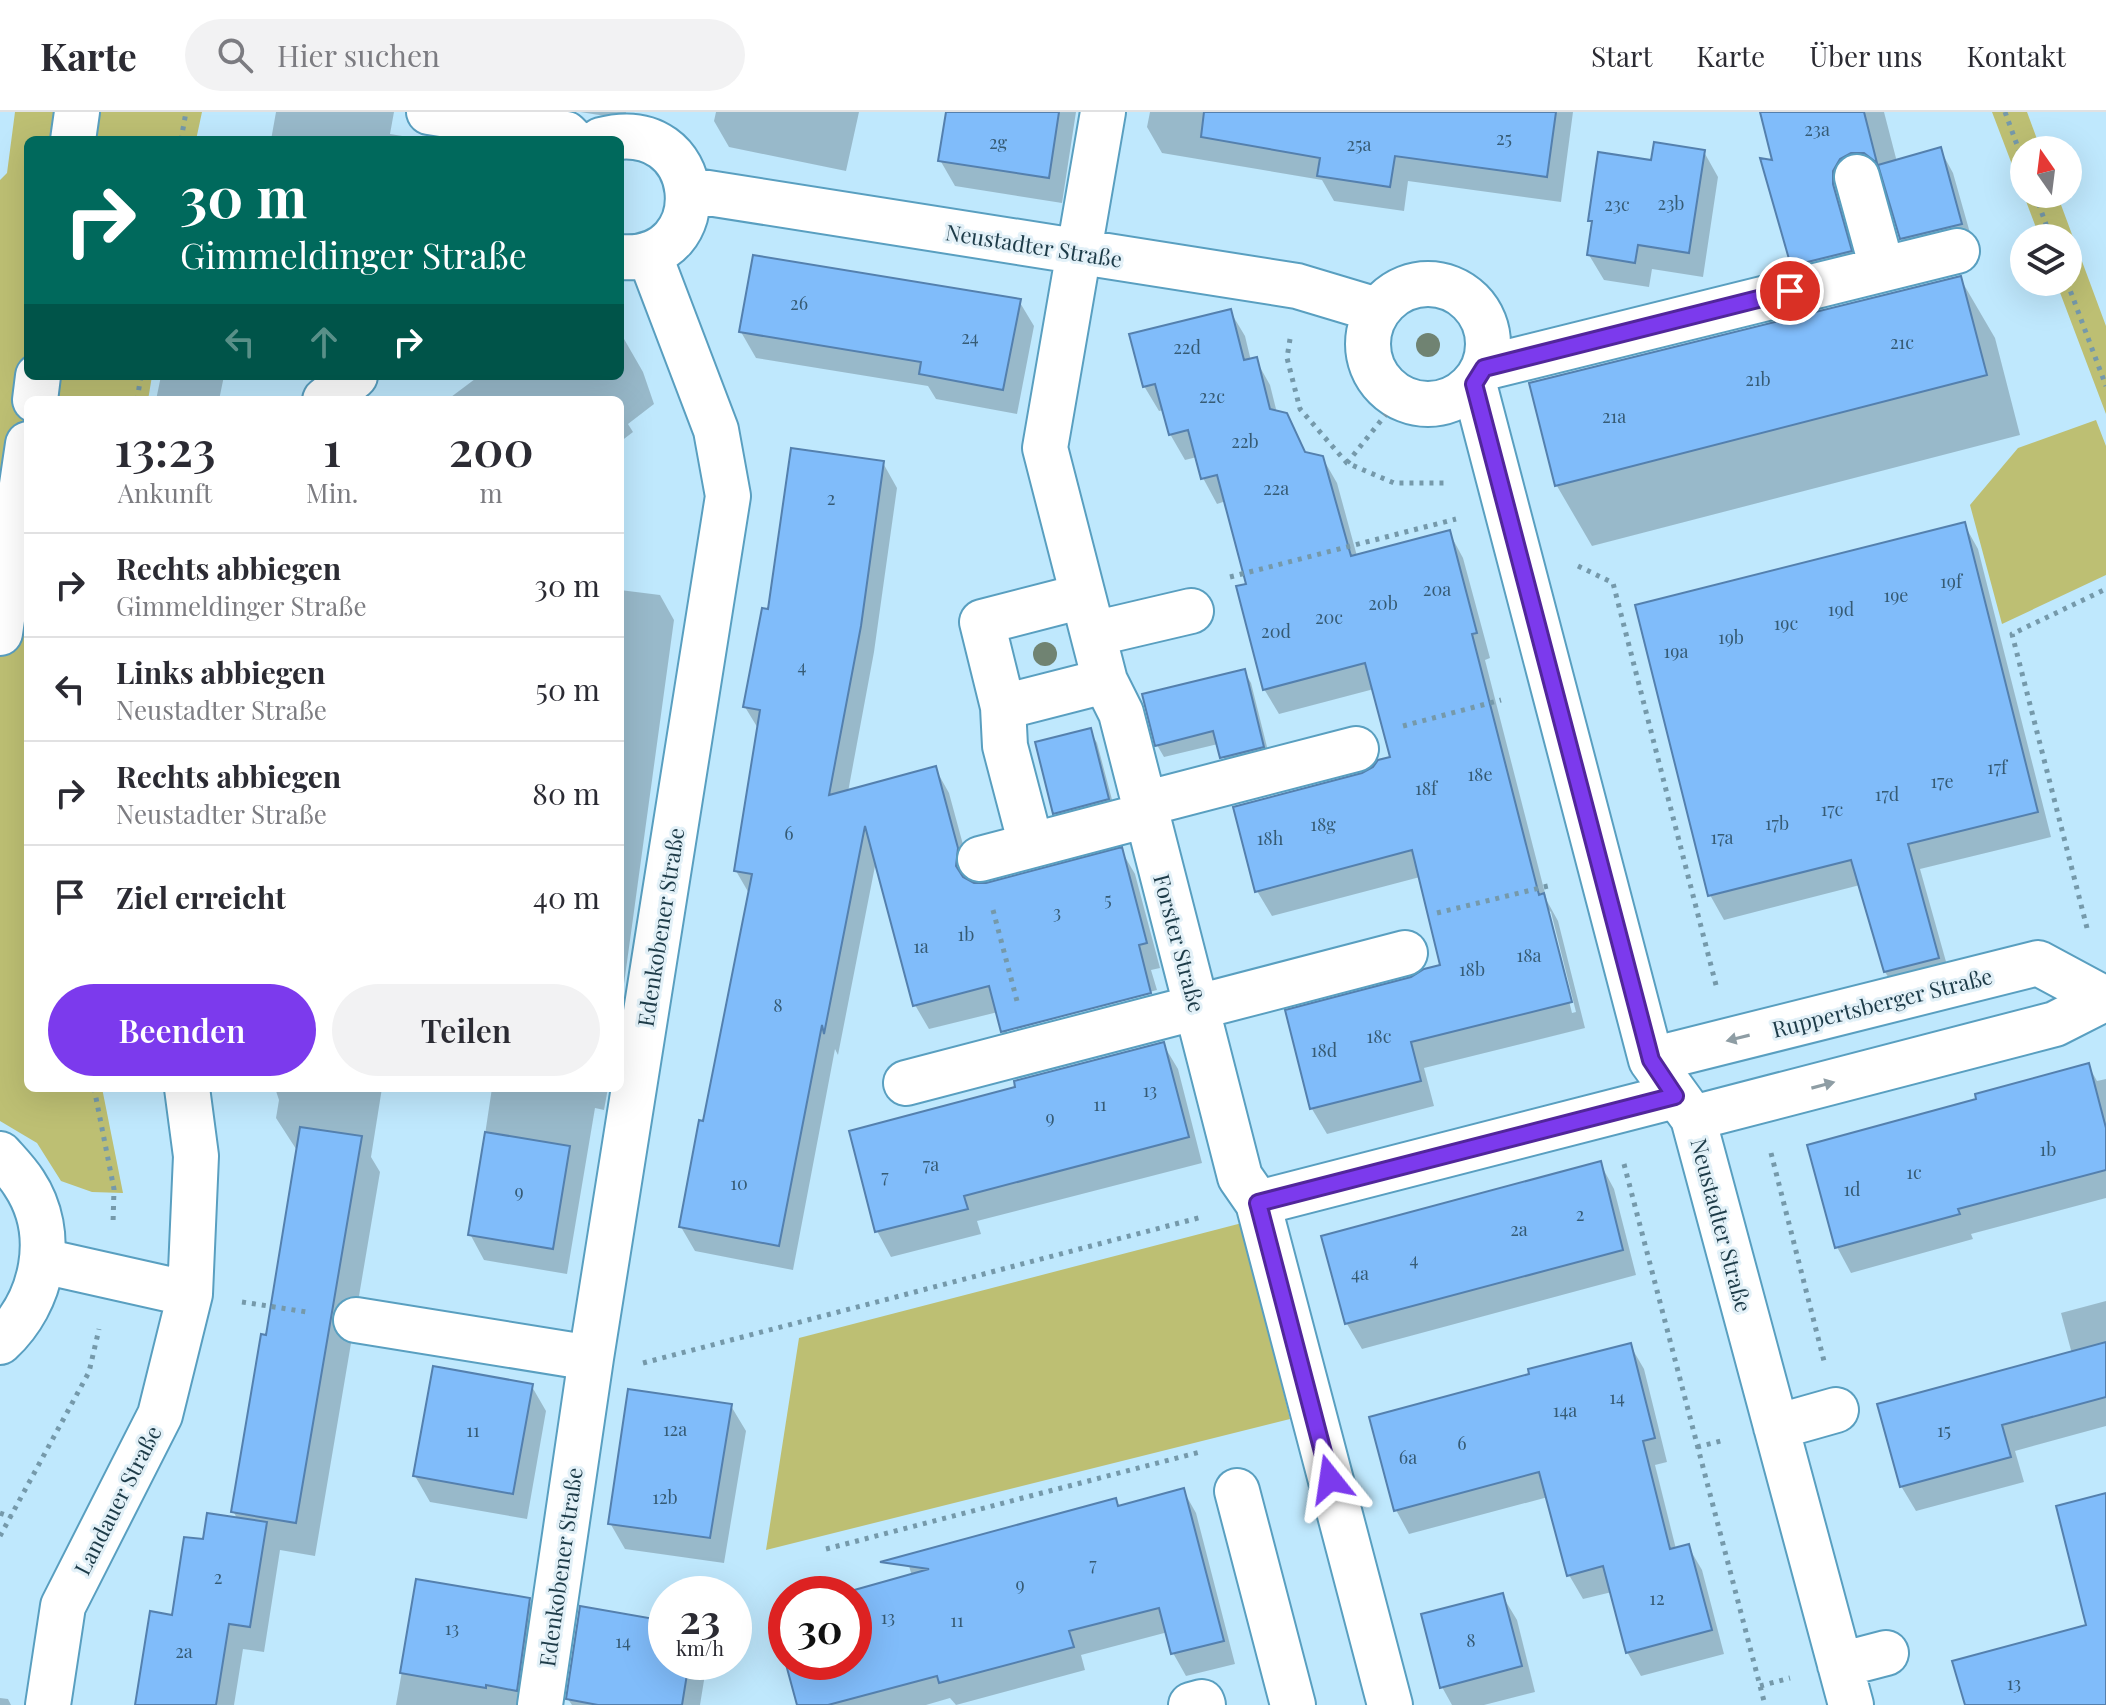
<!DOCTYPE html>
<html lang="de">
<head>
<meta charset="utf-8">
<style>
	body { margin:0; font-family:"Playfair Display",serif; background:#f2f2f3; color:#2b2b33; height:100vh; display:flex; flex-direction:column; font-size:30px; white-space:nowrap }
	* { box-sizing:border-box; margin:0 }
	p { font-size:26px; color:#7c7c81 }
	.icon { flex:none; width:44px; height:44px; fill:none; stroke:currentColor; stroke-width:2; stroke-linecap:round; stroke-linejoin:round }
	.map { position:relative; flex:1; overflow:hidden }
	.sheet { position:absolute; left:24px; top:284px; width:600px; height:696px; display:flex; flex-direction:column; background:#fff; border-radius:12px; box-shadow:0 8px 32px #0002 }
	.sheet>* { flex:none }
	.guide { position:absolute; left:24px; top:24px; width:600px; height:244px; border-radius:12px; box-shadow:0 8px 32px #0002; background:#00695c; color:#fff; overflow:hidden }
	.needle { width:52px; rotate:346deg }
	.tools { position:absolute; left:2010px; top:24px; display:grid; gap:16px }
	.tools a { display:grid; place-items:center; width:72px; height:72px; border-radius:50%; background:#fff; box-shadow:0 8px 32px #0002; font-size:40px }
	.speed { position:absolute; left:648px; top:1464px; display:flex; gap:16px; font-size:40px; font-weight:700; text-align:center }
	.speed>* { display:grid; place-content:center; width:104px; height:104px; border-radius:50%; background:#fff; box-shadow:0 8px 32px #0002; line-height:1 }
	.speed small { font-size:20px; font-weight:400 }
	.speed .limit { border:12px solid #d22; background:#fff; color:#111 }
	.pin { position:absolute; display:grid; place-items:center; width:68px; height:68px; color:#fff; margin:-34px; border:4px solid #fff; border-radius:50%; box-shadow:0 2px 8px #0007 }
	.me { position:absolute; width:88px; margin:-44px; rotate:345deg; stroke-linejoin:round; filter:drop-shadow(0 0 6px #0008) }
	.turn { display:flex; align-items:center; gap:28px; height:168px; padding:0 24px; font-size:36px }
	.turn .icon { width:104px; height:104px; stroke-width:2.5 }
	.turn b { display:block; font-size:56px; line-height:68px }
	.lanes { display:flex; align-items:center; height:76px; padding:0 24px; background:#0003; justify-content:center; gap:40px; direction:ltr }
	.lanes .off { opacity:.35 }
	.eta { display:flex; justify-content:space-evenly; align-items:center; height:136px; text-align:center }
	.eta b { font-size:48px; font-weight:600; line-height:56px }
	.button { display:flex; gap:16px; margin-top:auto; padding:16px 24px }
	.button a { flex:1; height:92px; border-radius:48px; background:#7c3aed; color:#fff; font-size:32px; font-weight:600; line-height:92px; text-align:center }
	.button a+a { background:#f2f2f3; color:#2b2b33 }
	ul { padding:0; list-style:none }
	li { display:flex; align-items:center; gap:24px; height:104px; padding:0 24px; border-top:2px solid #e1e1e2 }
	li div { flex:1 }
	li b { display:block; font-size:30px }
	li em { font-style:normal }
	header { display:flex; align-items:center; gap:48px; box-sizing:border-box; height:112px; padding:0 40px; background:#fff; border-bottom:2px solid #e1e1e2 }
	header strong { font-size:38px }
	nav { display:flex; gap:44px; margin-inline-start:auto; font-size:28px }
	.search { width:560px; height:72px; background:#f2f2f3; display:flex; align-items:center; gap:20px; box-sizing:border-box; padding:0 28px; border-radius:44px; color:#7c7c81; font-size:30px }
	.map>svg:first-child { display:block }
	.green { fill:#bdbf73 }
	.shadow { fill:#0003; fill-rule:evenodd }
	.building { fill:#80bcfa; stroke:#5480ae; stroke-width:2 }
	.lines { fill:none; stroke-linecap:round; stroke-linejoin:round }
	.minor-casing { stroke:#599fc0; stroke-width:48 }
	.major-casing { stroke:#599fc0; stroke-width:48 }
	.path { stroke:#7599aa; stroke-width:5; stroke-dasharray:4 6; stroke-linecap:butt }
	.minor { stroke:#fff; stroke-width:44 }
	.major { stroke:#fff; stroke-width:44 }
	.tree { fill:#708372 }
	.oneway { fill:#8e9da4 }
	.route-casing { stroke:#51269a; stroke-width:20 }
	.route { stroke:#7c3aed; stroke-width:14 }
	.labels { text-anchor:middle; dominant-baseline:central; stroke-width:6; stroke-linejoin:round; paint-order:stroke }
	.number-label { font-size:18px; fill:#365b74 }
	.street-label { font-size:22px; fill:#1d3b48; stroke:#e3f1f8 }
</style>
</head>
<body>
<header>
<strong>Karte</strong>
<div class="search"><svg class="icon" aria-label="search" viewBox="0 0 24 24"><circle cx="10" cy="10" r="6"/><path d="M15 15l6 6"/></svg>Hier suchen</div>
<nav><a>Start</a><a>Karte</a><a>Über uns</a><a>Kontakt</a></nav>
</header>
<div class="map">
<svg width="2106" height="1593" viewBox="0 0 2106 1593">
	<rect width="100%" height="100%" fill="#bfe8fd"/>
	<path class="green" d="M15,0H202L196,28H28V264H152L148,288H28V976H102L123,1081L92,1080L61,1069L37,1031L0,1009V68L7,61Z
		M1992,0H2027L2041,38H2024V82H2057L2106,214V302L2056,170H2068V126H2040Z
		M2096,308L2106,334V463L2002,512L1970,393L2018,336Z
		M1242,1111L1290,1307L766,1438L799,1226Z"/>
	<path class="shadow" d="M276,0H394L390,22L427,28H271Z
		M580,0H626L625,7Z
		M716,0H859L846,59L729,35L714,9Z
		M948,0H1076L1062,91L955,74L940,48Z
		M1150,0H1573L1561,90L1408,69L1404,99L1334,89L1322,68L1162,41L1147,15Z
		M1762,0H1884L1897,50L1940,37L1953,61L1974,135L1915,150L1902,127L1886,68L1879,64L1863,163L1806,177L1793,154L1775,50Z
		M1704,40L1718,65L1703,165L1652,157L1649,175L1604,168L1589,143L1594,115L1590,108L1653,50Z
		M1960,166L1995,226L2020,323L1592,434L1557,374L1531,272Z
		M1019,189L1034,214L1017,302L936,287L928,274L756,246L741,220Z
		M1230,199L1245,224L1251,249L1256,248L1270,273L1277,301L1285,303L1307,342L1322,345L1337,371L1357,444L1449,420L1463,446L1490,546L1485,548L1547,789L1558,809L1585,916L1424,956L1434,994L1327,1022L1312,997L1287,900L1412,867L1443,854L1420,765L1272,804L1257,779L1363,663L1392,646L1374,577L1279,602L1264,577L1248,473L1226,389L1217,392L1203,366L1197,345L1185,348L1170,322L1164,298L1159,299L1144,274ZM1546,795L1551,800L1576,900L1572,901Z
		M620,220L643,260L654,292L628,312L633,320L620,330V288H447L479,264H620Z
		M161,264H224L219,288H156Z
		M883,351L897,376L874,540L848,680L935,656L949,681L971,762L970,771L987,773L1121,738L1135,762L1160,856L1151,858L1157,878L1007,917V921L1158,882L1164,906L1017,944L1003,920L998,900L929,917L915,893L876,749L838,943L835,937L793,1158L695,1139L681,1115L705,1011L750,783L736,759L759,618L745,595L770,499Z
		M1964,412L1978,437L2051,725L1920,757L1952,871L1900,884L1885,860L1860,773L1724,808L1710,783Z
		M620,478L660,483L674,508L620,901Z
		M1244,559L1251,571L1270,647L1229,658L1218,632L1164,645L1157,633Z
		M1090,619L1097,631L1115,699L1062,713L1055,701Z
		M1163,932L1178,957L1202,1051L977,1109L981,1122L891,1145L877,1119L1018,976Z
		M2088,953L2097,969L2106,967V1086L1971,1122L1973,1127L1851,1161L1837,1135L1979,988Z
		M275,976H382L371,1045L380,1060L315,1444L280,1438L264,1540L243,1537L234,1593H137L205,1429L238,1408L233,1399L268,1226L298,1040L276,1006L279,988Z
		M492,976H608L604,998L595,996L567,1162L484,1148L470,1122Z
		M1600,1051L1614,1077L1636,1163L1362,1237L1347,1212L1324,1125Z
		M2106,1189V1314L2015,1339L2024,1370L1916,1399L1901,1374L2072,1242L2061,1201Z
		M1630,1233L1644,1257L1667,1350L1655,1353L1676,1437L1688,1434L1702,1458L1724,1542L1641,1564L1627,1540L1612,1480L1583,1487L1569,1463L1548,1385L1409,1422L1396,1398L1531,1264Z
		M531,1273L546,1299L527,1407L430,1390L415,1364Z
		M731,1294L746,1319L724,1451L625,1437L610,1411Z
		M1183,1378L1196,1401L1235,1552L1186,1564L1173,1541L1168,1520L1081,1543L1085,1558L956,1593L950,1586L926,1593H799L787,1550H854V1482H848L912,1464L906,1444L1115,1388L1119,1395Z
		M418,1469L529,1488L544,1513L532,1593H396Z
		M1502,1483L1517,1508L1535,1580L1484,1593H1452L1442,1575Z
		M666,1511V1550H707L700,1593H572L568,1587Z
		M0,1586L8,1587L11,1593H0Z"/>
	<path class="building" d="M946,0H1059L1049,66L938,49Z
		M1204,0H1556L1547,65L1395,44L1390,75L1317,64L1320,46L1201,25Z
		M1760,0H1864L1877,51L1864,41H1851L1840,47L1833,59V72L1852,139L1791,154L1760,46L1772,48Z
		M1654,30L1705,38L1689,141L1638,133L1635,151L1587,143L1592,109H1588L1598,40L1651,48Z
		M1941,35L1962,112L1900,127L1878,53Z
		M753,143L1021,187L1003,278L919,262L921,250L739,220Z
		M1961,164L1987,263L1555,374L1529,271Z
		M1231,197L1244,248L1257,245L1270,297L1287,301L1305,340L1323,344L1351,444L1450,418L1477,521L1472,522L1539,783L1544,781L1572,890L1411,930L1421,969L1310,997L1285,898L1411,865L1424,857L1440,853L1412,738L1255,780L1233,695L1362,661L1373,655L1378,648L1390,645L1365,551L1263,578L1236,474L1246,472L1217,363L1201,367L1188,318L1169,323L1155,272L1143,275L1129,222Z
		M791,336L884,349L861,514L829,683L936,654L958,736L956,754L963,765L974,771H986L1122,735L1147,831L1139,833L1151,881L1001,920L989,874L913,894L865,714L824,922L822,913L779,1134L679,1115L699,1008L703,1009L752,762L734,759L760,598L743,595L762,496L768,497Z
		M1965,410L2038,700L1908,732L1939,846L1884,860L1851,748L1708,784L1635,493Z
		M1245,557L1264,635L1220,646L1213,619L1155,634L1142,582Z
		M1091,616L1109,687L1053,702L1035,630Z
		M1164,930L1189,1025L964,1084L968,1097L875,1120L849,1019L1015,975L1014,969Z
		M2089,951L2106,1016V1058L1958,1097L1960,1102L1835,1136L1807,1033L1976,987L1975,982Z
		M300,1015L362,1024L296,1411L231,1400L261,1222L266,1223Z
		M485,1020L570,1034L553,1137L468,1123Z
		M1601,1049L1623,1138L1345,1212L1321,1124Z
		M2106,1230V1285L2002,1313L2011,1345L1900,1375L1877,1292Z
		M1631,1231L1655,1326L1643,1329L1670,1437L1689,1432L1712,1518L1626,1541L1603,1454L1567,1464L1539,1360L1394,1399L1369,1305L1529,1262L1528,1257Z
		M433,1254L533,1272L513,1382L413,1364Z
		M628,1277L732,1292L710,1426L608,1412Z
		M1184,1376L1224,1529L1171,1542L1159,1496L1069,1519L1074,1535L939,1571L937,1564L828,1593H797L772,1501L786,1497V1550H854V1482H840L929,1457L880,1450L1116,1386L1118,1394Z
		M2106,1381V1593H1965L1952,1549L2086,1513L2056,1394Z
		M207,1401L267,1410L250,1515L229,1512L216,1593H135L150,1499L172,1503L184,1425L203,1427Z
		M416,1467L530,1486L517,1579L486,1573V1576L400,1561Z
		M1503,1481L1522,1554L1440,1576L1421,1502Z
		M580,1494L666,1509V1550H689L682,1593H598L566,1587Z"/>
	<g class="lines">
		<g class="minor-casing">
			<path id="minor" d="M429,0L566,22L572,28
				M601,28C708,0 718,153 620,145
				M1857,65L1882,156
				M689,78L1297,174L1377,198
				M1368 232a60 60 0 1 1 120 0a60 60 0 1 1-120 0Z
				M1484,256L1957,139
				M1474,272L1651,948L1693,1006L1851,1593
				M325,288L355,264
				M1083,484L982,510L1003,595L1105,569L1045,336L1103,0
				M1093,522L1191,499
				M1105,569L1121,601L1240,1065L1258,1091
				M1003,595L1005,634L1031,733
				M1144,692L1356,637
				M980,747L1147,703
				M1651,948L2038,851L2105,887
				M906,971L1405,841
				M1693,1006L2055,912L2106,886
				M43,1149L190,1182
				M356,1208L591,1246
				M1776,1315L1836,1298
				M1237,1379L1293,1593
				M1840,1553L1886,1541
				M48,1593L63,1494L160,1303L190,1182L196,1044L187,976
				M540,1593L591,1246L728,384L716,318L649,142
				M1191,1593L1202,1590L1203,1593
				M1390,1593L1258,1091L1675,984"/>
		</g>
		<g class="major-casing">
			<path id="major" d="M73,28L77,0
				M35,288L38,264
				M0,521L28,332
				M0,1042C8,1051 17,1060 24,1071C58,1122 43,1190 0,1230"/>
		</g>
		<path class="path" d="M2005,0L2024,52
			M181,28L186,0
			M2035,82L2051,126
			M2067,170L2106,274
			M1290,227L1287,246L1300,297L1347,351L1394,371H1445
			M137,288L141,264
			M1347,351L1399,286
			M1578,454L1613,471L1717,877
			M1230,465L1456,407
			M1403,614L1501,588
			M993,798L1017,889
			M1437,801L1552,773
			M2087,816L2012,522L2106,477
			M94,976L114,1077L113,1112
			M1771,1041L1824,1249
			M1624,1052L1765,1593
			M242,1190L307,1200
			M643,1251L1202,1105
			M1697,1335L1725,1328
			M0,1401L12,1405
			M0,1424L89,1260L99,1217
			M826,1437L1200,1340
			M1760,1574L1790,1566"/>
		<use href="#minor" class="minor"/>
		<use href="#major" class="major"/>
	</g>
	<g class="tree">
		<circle cx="1428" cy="233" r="12"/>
		<circle cx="1045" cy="542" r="12"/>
	</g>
	<defs><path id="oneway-solid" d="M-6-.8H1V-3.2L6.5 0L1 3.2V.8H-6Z" transform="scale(2)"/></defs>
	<g class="oneway">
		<use href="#oneway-solid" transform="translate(1738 926) rotate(166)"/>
		<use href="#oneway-solid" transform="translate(1823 973) rotate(-15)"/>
	</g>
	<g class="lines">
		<g class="route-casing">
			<path id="route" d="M1330,1367L1258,1091L1675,984L1651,948L1474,272L1484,256L1790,179"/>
		</g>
		<use href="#route" class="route"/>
	</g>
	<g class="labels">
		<g class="number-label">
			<text x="1817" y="17">23a</text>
			<text x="1504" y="26">25</text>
			<text x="998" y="30">2g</text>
			<text x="1359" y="32">25a</text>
			<text x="1671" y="91">23b</text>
			<text x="1617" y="92">23c</text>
			<text x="799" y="191">26</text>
			<text x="970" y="225">24</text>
			<text x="1902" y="230">21c</text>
			<text x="1187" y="235">22d</text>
			<text x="1758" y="267">21b</text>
			<text x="1212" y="284">22c</text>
			<text x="1614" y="304">21a</text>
			<text x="1245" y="329">22b</text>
			<text x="1276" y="376">22a</text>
			<text x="831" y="386">2</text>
			<text x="1951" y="469">19f</text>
			<text x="1437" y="477">20a</text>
			<text x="1896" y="483">19e</text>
			<text x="1383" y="491">20b</text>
			<text x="1841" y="497">19d</text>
			<text x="1329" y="505">20c</text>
			<text x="1786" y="511">19c</text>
			<text x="1276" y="519">20d</text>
			<text x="1731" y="525">19b</text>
			<text x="1676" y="539">19a</text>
			<text x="802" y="554">4</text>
			<text x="1997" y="655">17f</text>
			<text x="1480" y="662">18e</text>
			<text x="1942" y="669">17e</text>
			<text x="1426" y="676">18f</text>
			<text x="1887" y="682">17d</text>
			<text x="1832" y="697">17c</text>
			<text x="1777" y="711">17b</text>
			<text x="1323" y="712">18g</text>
			<text x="789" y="721">6</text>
			<text x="1722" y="725">17a</text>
			<text x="1270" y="726">18h</text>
			<text x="1108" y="787">5</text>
			<text x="1057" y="800">3</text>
			<text x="966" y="822">1b</text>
			<text x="921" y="834">1a</text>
			<text x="1529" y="843">18a</text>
			<text x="1472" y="857">18b</text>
			<text x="778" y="893">8</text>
			<text x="1379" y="924">18c</text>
			<text x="1324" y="938">18d</text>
			<text x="1150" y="978">13</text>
			<text x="1100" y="992">11</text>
			<text x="1050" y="1005">9</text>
			<text x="2048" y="1037">1b</text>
			<text x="931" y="1052">7a</text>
			<text x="1914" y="1060">1c</text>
			<text x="885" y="1064">7</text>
			<text x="739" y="1071">10</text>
			<text x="1852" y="1077">1d</text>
			<text x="519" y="1079">9</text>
			<text x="1580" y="1102">2</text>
			<text x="1519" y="1117">2a</text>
			<text x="1414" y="1147">4</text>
			<text x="1360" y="1161">4a</text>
			<text x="1617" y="1285">14</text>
			<text x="1565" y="1298">14a</text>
			<text x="675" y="1317">12a</text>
			<text x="473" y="1318">11</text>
			<text x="1944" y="1318">15</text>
			<text x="1462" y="1331">6</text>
			<text x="1408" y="1345">6a</text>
			<text x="665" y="1385">12b</text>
			<text x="1093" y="1452">7</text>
			<text x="218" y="1465">2</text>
			<text x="1020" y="1472">9</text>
			<text x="1657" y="1486">12</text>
			<text x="888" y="1505">13</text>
			<text x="957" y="1508">11</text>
			<text x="452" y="1516">13</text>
			<text x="1471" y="1528">8</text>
			<text x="623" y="1529">14</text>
			<text x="184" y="1539">2a</text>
			<text x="2014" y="1571">13</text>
		</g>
		<g class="street-label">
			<text transform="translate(1034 133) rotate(9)">Neustadter Straße</text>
			<text transform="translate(660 815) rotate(-81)">Edenkobener Straße</text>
			<text transform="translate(1180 831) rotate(75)">Forster Straße</text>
			<text transform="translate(1882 890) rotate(-14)">Ruppertsberger Straße</text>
			<text transform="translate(1722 1113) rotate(75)">Neustadter Straße</text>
			<text transform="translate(117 1388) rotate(-63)">Landauer Straße</text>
			<text transform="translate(560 1455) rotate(-82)">Edenkobener Straße</text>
		</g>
	</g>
</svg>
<div class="tools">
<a><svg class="needle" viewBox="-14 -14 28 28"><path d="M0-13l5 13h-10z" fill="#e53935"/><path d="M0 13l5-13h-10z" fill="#7c7c81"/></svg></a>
<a><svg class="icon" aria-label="layers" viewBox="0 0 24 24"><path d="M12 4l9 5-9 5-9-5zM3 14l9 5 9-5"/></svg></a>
</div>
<div class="speed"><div>23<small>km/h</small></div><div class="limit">30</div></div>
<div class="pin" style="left:1790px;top:179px;background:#d93025"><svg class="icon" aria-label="arrive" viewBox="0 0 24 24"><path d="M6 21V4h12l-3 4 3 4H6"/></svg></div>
<svg class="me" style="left:1330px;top:1367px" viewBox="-20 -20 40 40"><path d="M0-17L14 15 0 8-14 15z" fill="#7c3aed" stroke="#fff" stroke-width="4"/></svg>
<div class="guide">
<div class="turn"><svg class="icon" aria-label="right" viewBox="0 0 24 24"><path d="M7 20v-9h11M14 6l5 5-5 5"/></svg><div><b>30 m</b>Gimmeldinger Straße</div></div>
<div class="lanes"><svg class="icon off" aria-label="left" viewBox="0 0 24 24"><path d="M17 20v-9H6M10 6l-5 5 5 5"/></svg><svg class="icon off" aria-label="ahead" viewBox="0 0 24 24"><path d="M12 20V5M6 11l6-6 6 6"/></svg><svg class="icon" aria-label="right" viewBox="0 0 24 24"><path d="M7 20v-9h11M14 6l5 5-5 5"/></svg></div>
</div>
<section class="sheet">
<div class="eta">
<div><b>13:23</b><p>Ankunft</p></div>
<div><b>1</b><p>Min.</p></div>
<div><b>200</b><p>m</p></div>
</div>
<ul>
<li><svg class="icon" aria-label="right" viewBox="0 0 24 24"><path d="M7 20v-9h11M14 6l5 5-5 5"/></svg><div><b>Rechts abbiegen</b><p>Gimmeldinger Straße</p></div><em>30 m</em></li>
<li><svg class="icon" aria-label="left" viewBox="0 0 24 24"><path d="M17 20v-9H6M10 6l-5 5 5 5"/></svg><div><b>Links abbiegen</b><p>Neustadter Straße</p></div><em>50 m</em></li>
<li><svg class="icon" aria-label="right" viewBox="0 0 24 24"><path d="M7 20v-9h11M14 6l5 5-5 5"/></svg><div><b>Rechts abbiegen</b><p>Neustadter Straße</p></div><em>80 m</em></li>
<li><svg class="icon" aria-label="arrive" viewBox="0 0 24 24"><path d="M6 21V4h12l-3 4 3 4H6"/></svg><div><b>Ziel erreicht</b></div><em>40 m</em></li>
</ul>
<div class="button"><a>Beenden</a><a>Teilen</a></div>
</section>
</div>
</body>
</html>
